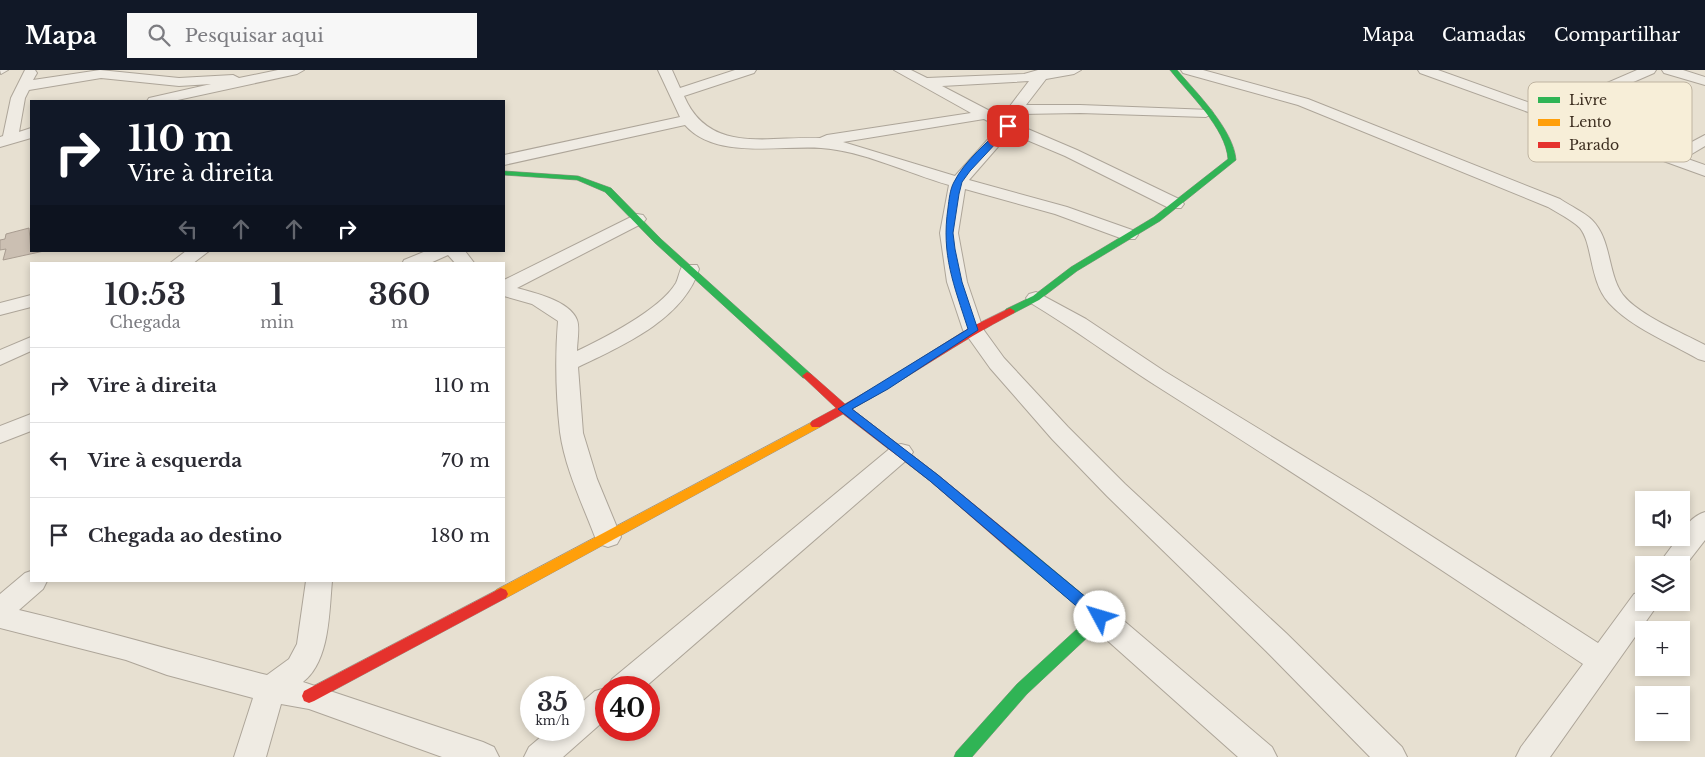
<!DOCTYPE html>
<html lang="pt">
<head>
<meta charset="utf-8">
<style>
	body { margin:0; font-family:"Libre Baskerville",serif; background:#f7f7f7; color:#2b2b33; height:100vh; display:flex; flex-direction:column; font-size:19px; white-space:nowrap }
	* { box-sizing:border-box; margin:0 }
	p { font-size:16px; color:#7c7c81 }
	.icon { flex:none; width:28px; height:28px; fill:none; stroke:currentColor; stroke-width:2; stroke-linecap:round; stroke-linejoin:round }
	.map { position:relative; flex:1; overflow:hidden }
	.drawer { position:absolute; left:30px; top:192px; width:475px; height:320px; display:flex; flex-direction:column; background:#fff; border-radius:0px; box-shadow:0 2px 8px #0003 }
	.drawer>* { flex:none }
	.hud { position:absolute; left:30px; top:30px; width:475px; height:152px; border-radius:0px; box-shadow:0 2px 8px #0003; background:#111827; color:#fff; overflow:hidden }
	.fabs { position:absolute; left:1635px; top:421px; display:grid; gap:10px }
	.fabs a { display:grid; place-items:center; width:55px; height:55px; border-radius:0px; background:#fff; box-shadow:0 2px 8px #0003; font-size:25px }
	.speed { position:absolute; left:520px; top:606px; display:flex; gap:10px; font-size:25px; font-weight:700; text-align:center }
	.speed>* { display:grid; place-content:center; width:65px; height:65px; border-radius:50%; background:#fff; box-shadow:0 2px 8px #0003; line-height:1 }
	.speed small { font-size:12px; font-weight:400 }
	.speed .limit { border:8px solid #d22; background:#fff; color:#111 }
	.pin { position:absolute; display:grid; place-items:center; width:42px; height:42px; color:#fff; margin:-21px; border-radius:10px; box-shadow:0 2px 8px #0006 }
	.me { position:absolute; width:55px; margin:-28px; rotate:309deg; stroke-linejoin:round; filter:drop-shadow(0 0 4px #0008) }
	.turn { display:flex; align-items:center; gap:18px; height:105px; padding:0 15px; font-size:22px }
	.turn .icon { width:65px; height:65px; stroke-width:2.5 }
	.turn b { display:block; font-size:35px; line-height:42px }
	.lanes { display:flex; align-items:center; height:48px; padding:0 15px; background:#0003; justify-content:center; gap:25px; direction:ltr }
	.lanes .off { opacity:.35 }
	.eta { display:flex; justify-content:space-evenly; align-items:center; height:85px; text-align:center }
	.eta b { font-size:30px; font-weight:700; line-height:35px }
	ul { padding:0; list-style:none }
	li { display:flex; align-items:center; gap:15px; height:75px; padding:0 15px; border-top:1px solid #e1e1e2 }
	li div { flex:1 }
	li b { display:block; font-size:19px }
	li em { font-style:normal }
	header { display:flex; align-items:center; gap:30px; box-sizing:border-box; height:70px; padding:0 25px; background:#111827; color:#fff }
	header strong { font-size:24px }
	nav { display:flex; gap:28px; margin-inline-start:auto; font-size:18px }
	.search { width:350px; height:45px; background:#f7f7f7; display:flex; align-items:center; gap:12px; box-sizing:border-box; padding:0 18px; border-radius:0px; color:#7c7c81; font-size:19px }
	.map>svg:first-child { display:block }
	.building { fill:#cbbfb2; stroke:#a89c90 }
	.lines { fill:none; stroke-linecap:round; stroke-linejoin:round }
	.street-casing { stroke:#ada599; stroke-width:2 }
	.fast-casing { stroke:#9c958a; stroke-width:1 }
	.slow-casing { stroke:#9c958a; stroke-width:1 }
	.jam-casing { stroke:#9c958a; stroke-width:1 }
	.street { fill:#efebe3; fill-rule:evenodd }
	.fast { fill:#30b455; fill-rule:evenodd }
	.slow { fill:#ff9f0a; fill-rule:evenodd }
	.jam { fill:#e5322d; fill-rule:evenodd }
	.route { fill:#1a73e8; stroke:#114b97 }
	.key { fill:#f7eed8; stroke:#bfb4a1; stroke-width:1 }
	.key-label { font-size:14px; fill:#3d2e20 }
</style>
</head>
<body>
<header>
<strong>Mapa</strong>
<div class="search"><svg class="icon" aria-label="search" viewBox="0 0 24 24"><circle cx="10" cy="10" r="6"/><path d="M15 15l6 6"/></svg>Pesquisar aqui</div>
<nav><a>Mapa</a><a>Camadas</a><a>Compartilhar</a></nav>
</header>
<div class="map">
<svg width="1705" height="687" viewBox="0 0 1705 687">
	<rect width="100%" height="100%" fill="#e7e0d1"/>
	<path class="building" d="M29,158L31,181H44L3,190L6,179L0,180V170L5,169L6,164Z"/>
	<g class="lines">
		<g class="street-casing">
			<path id="street" d="M0,0H8L1,4Z
				M25,0H35L37,3L33,10L100,0L179,8L233,5L239,8L278,0H304L297,4L173,31H147L149,28L211,14L179,16L101,8L29,20L25,28L19,62L31,58V68L0,77V67L3,66L11,28Z
				M658,0H672L680,18L735,0H756L754,3L684,26C709,85 769,66 820,68L827,65L971,43L894,0H911L927,8L1024,4L1038,0H1081L1074,4L1046,9L1026,35H1080L1211,40L1213,43L1206,47L1080,43L1021,44L1016,54L1077,80L1181,130L1184,134L1181,138H1169L1065,86L1010,63L969,110L1067,137L1135,161L1138,165L1135,169H1123L1055,144L965,119L958,163L967,212L983,259L1004,288L1068,357L1125,414L1286,563L1402,677L1407,687H1370L1266,581L1107,426L1052,369L990,298L963,260L947,212L940,163L949,115C907,103 864,81 821,78C780,75 716,90 685,55L504,95V85L680,47ZM1029,11L1010,36L988,40L942,16ZM984,49L999,57L955,106L843,72Z
				M1181,0H1203L1308,29L1560,129C1570,136 1584,142 1592,150C1612,170 1607,203 1623,225C1640,246 1681,262 1705,275V291L1698,289C1669,272 1632,258 1609,233C1589,211 1593,174 1580,158C1572,150 1558,143 1548,137L1298,35L1183,3Z
				M1418,0H1438L1547,39L1637,0H1656L1654,3L1560,44L1671,83L1705,65V76L1685,88L1705,95V106L1420,3Z
				M1662,0H1683L1705,7V15L1664,3Z
				M637,144L643,145L646,149L643,153L517,218C535,223 570,231 577,250C580,258 577,272 577,281C604,268 660,240 676,213C679,207 679,201 683,195H697L699,199C684,249 622,276 578,297L583,363L597,409L621,467L617,474L608,477L599,474L595,467C582,433 565,398 560,362C556,326 555,287 558,251L532,234L504,226V210Z
				M186,181H209L192,194H169Z
				M426,181H465L475,194H456L448,185L428,194H402L404,190Z
				M1036,222L1086,249L1164,301L1369,426L1598,573L1634,524L1644,521V532H1657L1654,540L1550,687H1516L1521,677L1583,594C1441,499 1299,406 1155,315C1113,288 1073,258 1029,232L1026,228L1029,224Z
				M31,225V237L0,245V233Z
				M31,267V281L0,295V280Z
				M31,344V361L0,373V356Z
				M901,374L909,376L913,382L909,388L644,618H607L612,609L893,376Z
				M1705,442V470L1681,501V495H1658L1678,468H1681C1682,456 1695,445 1705,442Z
				M31,501V511H47L43,519L19,540C103,560 184,584 267,605L289,589L297,574L306,511H332C329,542 330,591 303,612L483,672L494,677L499,687H442L309,639L281,634L266,687H234L253,628L167,605L126,590L0,558V524L25,503Z
				M1100,535L1110,539L1272,677L1277,687H1238L1090,555L1086,547L1090,539Z
				M606,618V649L563,687H524L529,677L549,660H574V639L595,621Z"/>
		</g>
		<g class="fast-casing">
			<path id="fast" d="M1170,0H1177C1196,22 1234,60 1236,90L1160,151L1077,201L1039,230L1014,243H1006L1005,241L1006,239L1033,226L1071,197L1154,147L1228,89C1226,58 1188,23 1170,0Z
				M504,101L578,106L611,118L661,169L811,304L812,306L811,308H803L655,173L605,122L577,110L504,105Z
				M1016,472L1021,473L1105,543L1107,547L1105,551L1027,624L972,687H954L956,682L1017,614L1090,547L1011,481L1010,477L1011,473Z"/>
		</g>
		<g class="slow-casing">
			<path id="slow" d="M816,350L820,351L822,354L820,357L506,528L501,530L496,528L494,524L496,520Z"/>
		</g>
		<g class="jam-casing">
			<path id="jam" d="M1010,238L1015,241L1014,243C958,272 907,309 852,339L938,405L1021,473L1022,477L1021,481L1016,482L1011,481L930,411L843,344L820,357H812L810,354L812,351L836,338L802,306L807,302L811,304L845,334L880,314L969,258Z
				M501,518L506,520L508,524L506,528L314,631L309,633L304,631L302,626L304,621Z"/>
		</g>
		<use href="#street" class="street"/>
		<use href="#fast" class="fast"/>
		<use href="#slow" class="slow"/>
		<use href="#jam" class="jam"/>
	</g>
	<path class="route" d="M1006,54L1012,56L970,101L962,112L959,124L953,163L955,179L962,212L978,260L888,319L852,339L938,405L1105,543L1107,547L1105,552H1095L930,411L838,339L968,259C954,215 941,185 948,138C949,130 950,119 954,112C965,90 989,71 1006,54Z"/>
	<rect x="1528" y="12" width="164" height="80" rx="8" class="key"/>
	<rect x="1538" y="27" width="22" height="6" fill="#30b455"/>
	<rect x="1538" y="49" width="22" height="7" fill="#ff9f0a"/>
	<rect x="1538" y="72" width="22" height="6" fill="#e5322d"/>
	<g class="key-label">
		<text x="1569" y="35">Livre</text>
		<text x="1569" y="57">Lento</text>
		<text x="1569" y="80">Parado</text>
	</g>
</svg>
<div class="fabs">
<a><svg class="icon" aria-label="sound" viewBox="0 0 24 24"><path d="M4 9h4l5-4v14l-5-4H4zM17 9q2 3 0 6"/></svg></a>
<a><svg class="icon" aria-label="layers" viewBox="0 0 24 24"><path d="M12 4l9 5-9 5-9-5zM3 14l9 5 9-5"/></svg></a>
<a>+</a>
<a>−</a>
</div>
<div class="speed"><div>35<small>km/h</small></div><div class="limit">40</div></div>
<div class="pin" style="left:1008px;top:56px;background:#d93025"><svg class="icon" aria-label="arrive" viewBox="0 0 24 24"><path d="M6 21V4h12l-3 4 3 4H6"/></svg></div>
<svg class="me" style="left:1100px;top:547px" viewBox="-20 -20 40 40"><circle r="19" fill="#fff"/><path d="M0-13L10 11 0 6-10 11z" fill="#1a73e8"/></svg>
<div class="hud">
<div class="turn"><svg class="icon" aria-label="right" viewBox="0 0 24 24"><path d="M7 20v-9h11M14 6l5 5-5 5"/></svg><div><b>110 m</b>Vire à direita</div></div>
<div class="lanes"><svg class="icon off" aria-label="left" viewBox="0 0 24 24"><path d="M17 20v-9H6M10 6l-5 5 5 5"/></svg><svg class="icon off" aria-label="ahead" viewBox="0 0 24 24"><path d="M12 20V5M6 11l6-6 6 6"/></svg><svg class="icon off" aria-label="ahead" viewBox="0 0 24 24"><path d="M12 20V5M6 11l6-6 6 6"/></svg><svg class="icon" aria-label="right" viewBox="0 0 24 24"><path d="M7 20v-9h11M14 6l5 5-5 5"/></svg></div>
</div>
<section class="drawer">
<div class="eta">
<div><b>10:53</b><p>Chegada</p></div>
<div><b>1</b><p>min</p></div>
<div><b>360</b><p>m</p></div>
</div>
<ul>
<li><svg class="icon" aria-label="right" viewBox="0 0 24 24"><path d="M7 20v-9h11M14 6l5 5-5 5"/></svg><div><b>Vire à direita</b></div><em>110 m</em></li>
<li><svg class="icon" aria-label="left" viewBox="0 0 24 24"><path d="M17 20v-9H6M10 6l-5 5 5 5"/></svg><div><b>Vire à esquerda</b></div><em>70 m</em></li>
<li><svg class="icon" aria-label="arrive" viewBox="0 0 24 24"><path d="M6 21V4h12l-3 4 3 4H6"/></svg><div><b>Chegada ao destino</b></div><em>180 m</em></li>
</ul>
</section>
</div>
</body>
</html>
